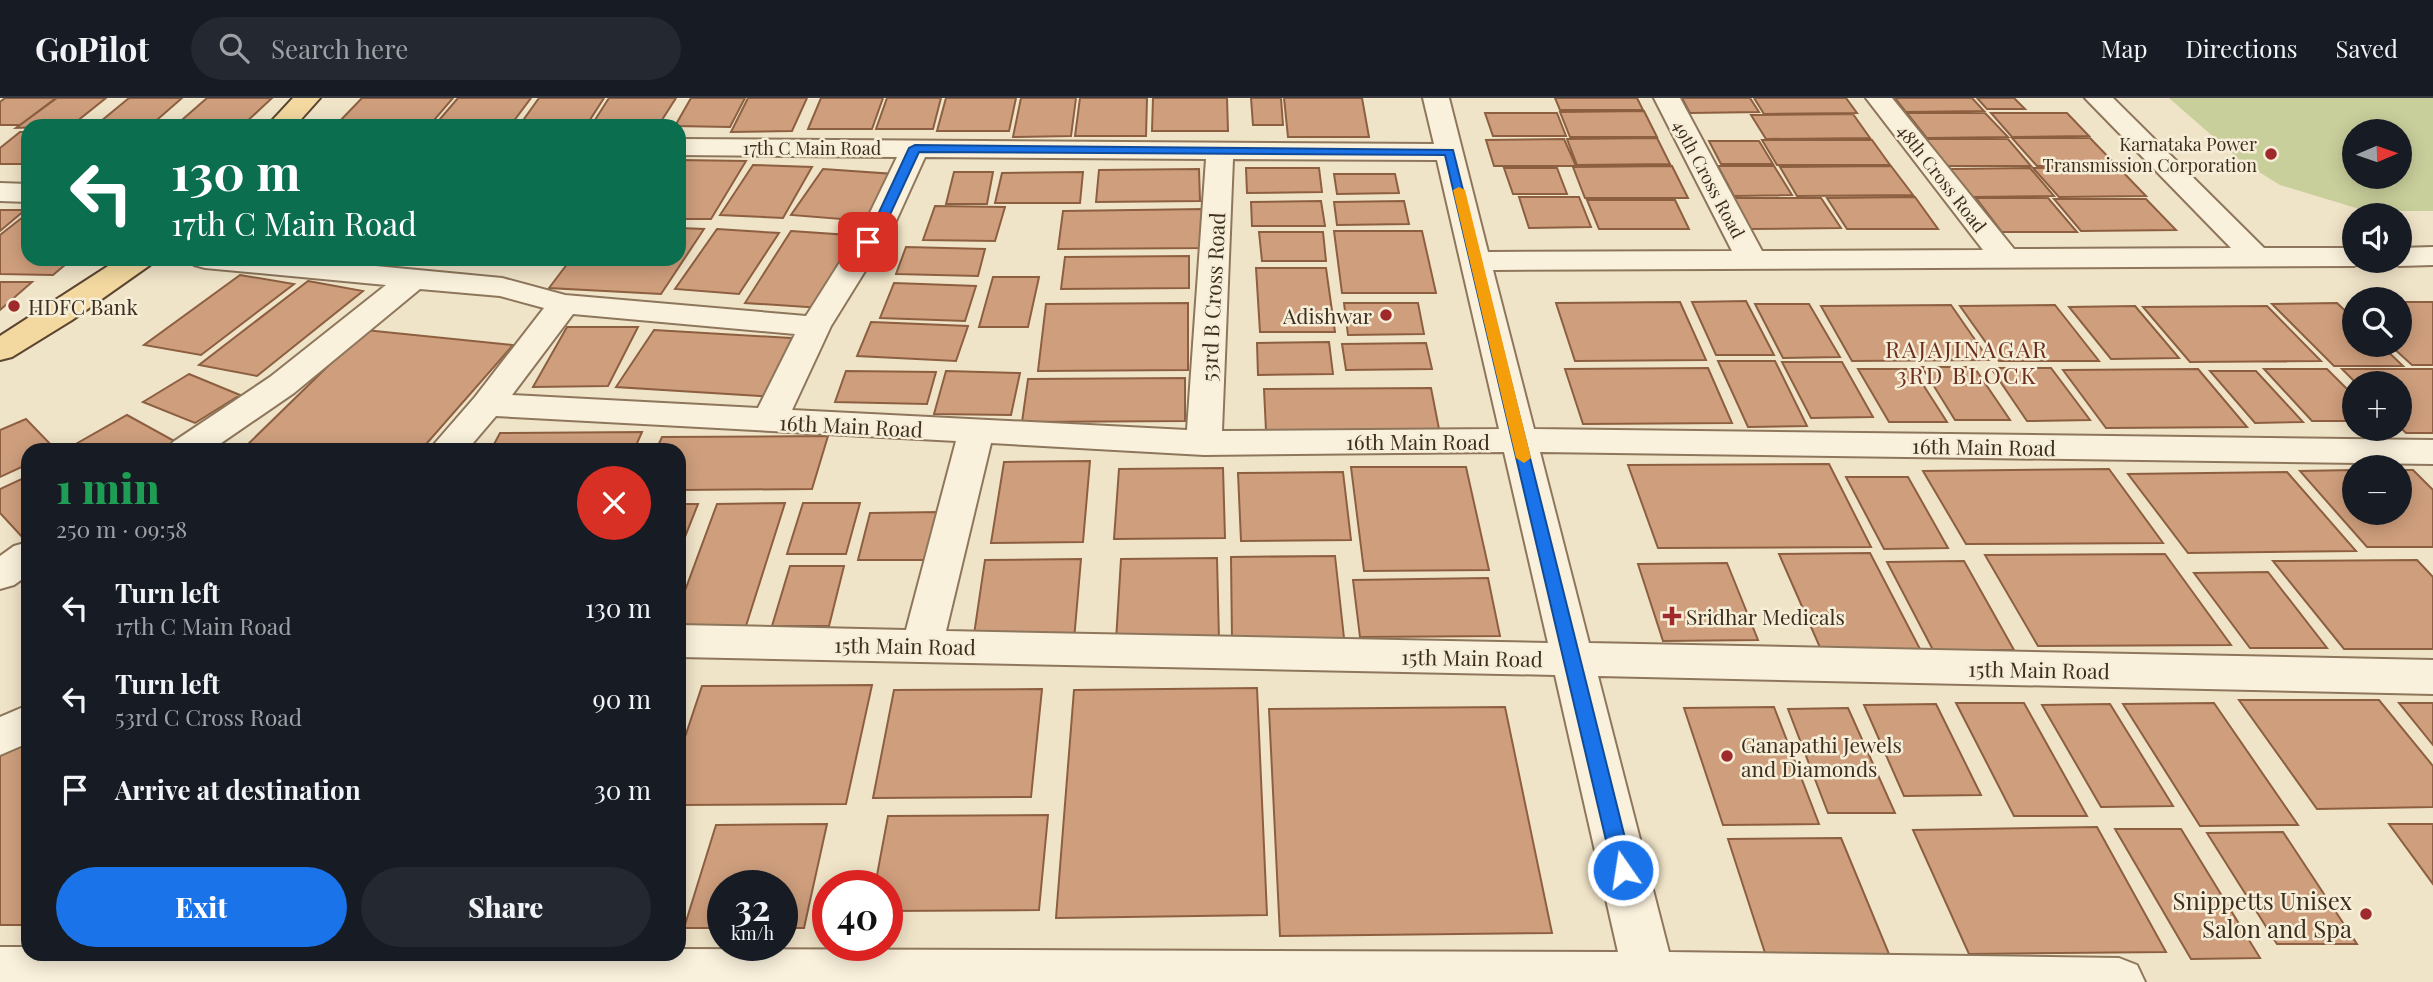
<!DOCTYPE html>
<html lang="en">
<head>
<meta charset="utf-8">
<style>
	body { margin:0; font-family:"Playfair Display",serif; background:#242831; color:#f1f3f6; height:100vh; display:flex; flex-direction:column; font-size:26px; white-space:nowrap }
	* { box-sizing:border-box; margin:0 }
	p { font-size:23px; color:#9ea1a6 }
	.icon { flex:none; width:38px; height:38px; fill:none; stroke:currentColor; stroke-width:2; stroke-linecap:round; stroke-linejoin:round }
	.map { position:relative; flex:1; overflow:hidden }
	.details { position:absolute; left:21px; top:345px; width:665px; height:518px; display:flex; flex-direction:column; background:#171b24; border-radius:21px; box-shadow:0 4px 18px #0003 }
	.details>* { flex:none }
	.banner { position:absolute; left:21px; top:21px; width:665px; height:147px; border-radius:21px; box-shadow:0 4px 18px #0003; background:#0b6e4f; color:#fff; overflow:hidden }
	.needle { width:46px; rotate:88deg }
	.controls { position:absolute; left:2342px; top:21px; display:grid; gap:14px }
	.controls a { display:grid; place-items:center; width:70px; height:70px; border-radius:50%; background:#171b24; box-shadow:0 4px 18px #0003; font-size:35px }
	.speed { position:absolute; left:707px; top:772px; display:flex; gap:14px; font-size:35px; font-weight:700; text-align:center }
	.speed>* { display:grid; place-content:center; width:91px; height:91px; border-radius:50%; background:#171b24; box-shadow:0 4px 18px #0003; line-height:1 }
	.speed small { font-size:18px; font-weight:400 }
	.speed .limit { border:10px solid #d22; background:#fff; color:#111 }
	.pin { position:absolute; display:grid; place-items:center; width:60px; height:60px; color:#fff; margin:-30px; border-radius:14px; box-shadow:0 4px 10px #0006 }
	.me { position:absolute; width:77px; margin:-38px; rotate:347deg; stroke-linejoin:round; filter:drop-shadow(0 0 5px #0008) }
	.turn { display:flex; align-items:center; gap:24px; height:147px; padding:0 35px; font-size:32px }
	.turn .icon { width:91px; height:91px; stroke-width:2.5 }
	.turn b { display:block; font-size:49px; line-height:60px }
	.round { display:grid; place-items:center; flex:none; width:74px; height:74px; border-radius:37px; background:#242831 }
	.summary { display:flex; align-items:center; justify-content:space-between; height:119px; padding:0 35px }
	h1 { font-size:42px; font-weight:800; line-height:52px; color:#1e9e55 }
	.button { display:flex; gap:14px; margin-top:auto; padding:14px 35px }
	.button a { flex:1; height:80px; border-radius:42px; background:#1a73e8; color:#fff; font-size:28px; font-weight:800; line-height:80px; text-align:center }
	.button a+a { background:#242831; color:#f1f3f6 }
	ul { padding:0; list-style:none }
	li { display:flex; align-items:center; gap:21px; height:91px; padding:0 35px }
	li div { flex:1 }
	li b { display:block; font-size:26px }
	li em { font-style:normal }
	header { display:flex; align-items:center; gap:42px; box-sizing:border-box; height:98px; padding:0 35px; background:#171b24; border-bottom:2px solid #363941 }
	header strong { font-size:33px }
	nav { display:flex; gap:38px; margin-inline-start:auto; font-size:24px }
	.search { width:490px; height:63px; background:#242831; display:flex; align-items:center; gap:18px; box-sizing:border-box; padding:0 24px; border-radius:38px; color:#9ea1a6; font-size:26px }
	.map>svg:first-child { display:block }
	.green { fill:#c9cf9b; fill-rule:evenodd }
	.building { fill:#cf9f7d; stroke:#8d5f41; stroke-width:2 }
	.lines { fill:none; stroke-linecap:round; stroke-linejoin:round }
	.minor-casing { stroke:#8d765c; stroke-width:4 }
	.major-casing { stroke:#5b4430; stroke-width:4 }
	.minor { fill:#faf1dc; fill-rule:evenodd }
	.major { fill:#f3d9a0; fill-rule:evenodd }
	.route { fill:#1a73e8; stroke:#114b97; stroke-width:2 }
	.slow { fill:#f59e0b }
	.poi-dot { fill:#9e2a2b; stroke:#f7eed8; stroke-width:2.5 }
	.labels { text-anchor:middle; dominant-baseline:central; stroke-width:5; stroke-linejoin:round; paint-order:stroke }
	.far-poi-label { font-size:18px; fill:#3d2e20; stroke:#f7eed8; text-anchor:end }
	.far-street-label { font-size:18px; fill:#3d2e20; stroke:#f7eed8 }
	.street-label { font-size:21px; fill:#3d2e20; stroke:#f7eed8 }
	.poi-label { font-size:21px; fill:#3d2e20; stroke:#f7eed8; text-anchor:start }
	.neighbourhood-label { font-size:23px; letter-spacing:2px; fill:#6b2e1e; stroke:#f7eed8 }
	.near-poi-label { font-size:24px; fill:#3d2e20; stroke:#f7eed8; text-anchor:end }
</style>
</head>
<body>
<header>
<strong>GoPilot</strong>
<div class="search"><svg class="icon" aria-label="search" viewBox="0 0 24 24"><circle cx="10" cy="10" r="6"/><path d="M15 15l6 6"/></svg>Search here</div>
<nav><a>Map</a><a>Directions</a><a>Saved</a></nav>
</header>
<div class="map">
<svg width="2433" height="884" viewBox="0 0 2433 884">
	<rect width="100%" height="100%" fill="#f0e4c8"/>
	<path class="green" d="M2169,0H2433V113H2366L2280,87L2241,63ZM2354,33H2399V79H2354Z"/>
	<path class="building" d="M5,0H56L20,27H0V4Z
		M57,0H106L71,28L16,30Z
		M129,0H182L150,28H95Z
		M207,0H272L242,28H175Z
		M362,0H453L429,28H335Z
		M458,0H531L510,28H434Z
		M539,0H604L586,28H519Z
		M609,0H676L660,25H593Z
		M691,0H745L730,29L675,28Z
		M748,0H807L792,33L731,34Z
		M821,0H883L872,31H808Z
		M887,0H941L933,31H876Z
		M946,0H1016L1009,33H937Z
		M1021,0H1076L1071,38L1013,39Z
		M1080,0H1147L1146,38H1075Z
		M1153,0H1227L1228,33H1152Z
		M1251,0H1281L1283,27H1253Z
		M1284,0H1362L1369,39H1288Z
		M1555,0H1637L1643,12H1560Z
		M1682,0H1750L1759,14L1690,15Z
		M1754,0H1846L1857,15L1764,16Z
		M1895,0H1972L1984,13L1906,14Z
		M1977,0H2014L2025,11H1987Z
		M1644,13L1657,39H1570L1560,14Z
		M1485,15H1557L1566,38H1493Z
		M1907,15H1985L2008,39L1927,40Z
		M1991,15H2067L2089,38L2012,39Z
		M1853,16L1870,40L1766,41L1751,17Z
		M20,34H28V66H0V50Z
		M1657,40L1670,66L1577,67L1567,41Z
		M2012,40H2090L2117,68H2037Z
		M1564,41L1576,68H1494L1486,42Z
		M1924,41H2008L2031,68H1945Z
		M1762,42H1872L1890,67H1777Z
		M1709,43H1759L1773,66H1721Z
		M679,62L746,63L711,121H679Z
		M753,67L812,69L783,120L720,117Z
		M1672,68L1688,100H1585L1573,69Z
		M1718,68H1774L1792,97L1734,98Z
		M1891,68L1913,97L1797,98L1780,69Z
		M2118,69L2146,98L2059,99L2033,70Z
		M1246,70H1319L1322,94L1247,95Z
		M1504,70H1557L1567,96H1513Z
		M2030,70L2054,98L1972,99L1950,71Z
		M823,71L894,76L866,123L791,117Z
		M1199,71L1200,103L1096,104L1099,72Z
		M954,74H993L987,106H946Z
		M1083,74L1080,105H995L1002,75Z
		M1334,76H1395L1399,95L1337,96Z
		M1519,99H1579L1591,129L1529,130Z
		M1915,99L1938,131H1847L1827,100Z
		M1734,100H1821L1841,130L1750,131Z
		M1976,100H2048L2077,134H2002Z
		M2054,101H2146L2176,132L2081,133Z
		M1587,102H1675L1689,131H1599Z
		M1321,103L1325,128H1252L1251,104Z
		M1404,103L1409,126L1337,127L1334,104Z
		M935,108L1005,109L995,143L923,142Z
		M1204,111L1203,150L1058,151L1063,113Z
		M0,112H25L0,133Z
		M28,115V161H72L53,177L0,176V137Z
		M679,130L704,131L661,196L549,190L571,161H679Z
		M717,131L779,135L739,196L675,191Z
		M791,133L863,138L822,210L745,205Z
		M1334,133H1422L1436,195H1342Z
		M1259,134H1323L1326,163H1262Z
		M906,149L985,151L978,178L896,176Z
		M1189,158V190L1061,191L1065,159Z
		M1256,170H1326L1335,234H1260Z
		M240,177L294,186L201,257L144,247Z
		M993,179H1039L1028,229H979Z
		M308,183L363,193L257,278L199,267Z
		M0,184H32L0,212Z
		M894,185L976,188L965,223L880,220Z
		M1746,203L1774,257H1716L1692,204Z
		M1680,204L1706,262L1575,263L1556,205Z
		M2399,204H2433V267H2412L2390,247H2399Z
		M1188,205V272L1038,273L1046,206Z
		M1344,205H1418L1424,236L1348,237Z
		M2337,205L2354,221V247H2381L2403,268H2334L2272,206Z
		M1755,206H1809L1840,259L1783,260Z
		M1951,207L1989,262L1852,263L1821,208Z
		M2055,207L2099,263H1999L1960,208Z
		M2135,208L2179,260L2111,261L2069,209Z
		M2267,208L2321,263L2190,264L2143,209Z
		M871,224L968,228L956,263L857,258Z
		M567,229H638L608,288L533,289Z
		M365,232L513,247L421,352L244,350Z
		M654,232L807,241L777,299L616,289Z
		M1329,244L1333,276L1258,277L1257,245Z
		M1426,245L1432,271L1346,272L1342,246Z
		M1718,263H1775L1807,328L1748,329Z
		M1782,264H1842L1873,319L1811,320Z
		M1922,269H1974L2010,322H1955Z
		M1708,270L1732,325L1583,326L1565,271Z
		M1991,270H2051L2090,322L2027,323Z
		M1858,271H1913L1947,324H1889Z
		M2198,271L2247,329L2106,330L2063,272Z
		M2264,271H2327L2354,298V323H2312Z
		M2342,271H2433V335H2406L2399,328V285H2356Z
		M846,273L936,274L927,306L835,304Z
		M946,273L1020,275L1011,317L934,316Z
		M2210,273H2256L2303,324L2255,325Z
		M189,276L240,297L195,325L143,304Z
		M1185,280V323L1022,324L1028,281Z
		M1431,290L1439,331L1266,333L1264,291Z
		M127,317L178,345L167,352L67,351Z
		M26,321L56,352H28V366L0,379V332Z
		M642,334L634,352H491L500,335Z
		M828,338L812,391L679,392V352H656L662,339Z
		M1090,363L1083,444L991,445L1004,364Z
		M1829,366L1871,449L1658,450L1628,367Z
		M1351,369H1466L1489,472L1364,473Z
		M1223,370L1225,440L1114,441L1119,371Z
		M2109,371L2163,445L1966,446L1923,373Z
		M2354,372V415H2399V372H2413L2433,392V449H2367L2300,373Z
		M1343,374L1351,442L1241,443L1238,375Z
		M2287,374L2356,453L2188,455L2128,376Z
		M28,378V437L23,440L0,415V391Z
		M1846,379H1908L1948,450L1884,451Z
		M785,405L745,531H679V509L717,406Z
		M803,405H860L846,456H787Z
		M679,406H698L679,454Z
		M939,414L930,462H858L870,415Z
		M1870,455L1921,553L1822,554L1779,456Z
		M2165,456L2231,547L2038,548L1985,457Z
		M1335,458L1344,540L1232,541L1231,459Z
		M1217,460L1219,542L1116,543L1121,461Z
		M1081,461L1074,542L973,543L985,462Z
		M2417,462L2433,479V551H2344L2273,463Z
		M1964,463L2014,552H1933L1887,464Z
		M1727,465L1758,542L1663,543L1638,466Z
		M790,468H844L829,528H772Z
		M2268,474L2327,550H2250L2194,475Z
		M1488,480L1500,538L1360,539L1353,482Z
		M872,587L846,706L679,707V657L702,588Z
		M1257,590L1267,817L1056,820L1074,592Z
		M1042,591L1031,699L873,700L894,592Z
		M2239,602H2379L2433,668V709L2317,711Z
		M1956,605H2024L2087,718H2014Z
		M2214,605L2298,727L2200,728L2123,606Z
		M2399,605H2433V647Z
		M1936,606L1981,697L1904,698L1864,607Z
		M2110,606L2173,708L2101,709L2042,607Z
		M1505,609L1552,835L1280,838L1269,611Z
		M1774,609L1819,726L1723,727L1684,610Z
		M1848,610L1895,715H1828L1788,611Z
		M28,645V827H0V658Z
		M1048,717L1039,812L887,813V788H875L888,718Z
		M827,726L804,830H782V788H723V830H684L716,727Z
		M2389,726H2433V786Z
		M2097,729L2166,854L1969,856L1913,732Z
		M2115,731H2181L2260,860L2191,861Z
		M2283,734L2357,846H2277L2207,735Z
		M1841,740L1889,856L1766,858L1728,741Z"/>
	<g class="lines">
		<g class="minor-casing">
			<path id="minor" d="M1423,0H1449L1488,154L1732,153L1654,0H1680L1762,153L1983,152L1866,0H1892L2014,151L2231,150L2085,0H2113L2264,150H2354V163H2367L2354,168L1493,172L1534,331L2433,342V366L1540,354L1589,545L2433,562V596L1598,578L1669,854L2119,860L2137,867L2145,884H0V849H28V856H679V851L1618,854L1555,577L679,559V527L906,532L956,343L496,318L467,352H429L475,299L544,210L500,198L420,191L294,295L211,352H168L173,344L270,279L386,187L205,170L194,167L190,161H302L502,180L565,197L806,218L866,123L897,59L679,57V41L1434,46ZM925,59L1206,61L1187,332L792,312L831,228L896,123ZM1233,61L1437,62L1499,331L1222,333ZM573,216L795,236L758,310L512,297ZM991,345L1204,357L1504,354L1548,545L946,533Z
				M0,85L28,86V104L0,103Z
				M2433,149V167L2399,168L2386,163H2399V150Z
				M28,444V477L14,487L0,491V458L14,448Z
				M28,607V645L0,657V619Z"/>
		</g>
		<g class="major-casing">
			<path id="major" d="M293,0H320L295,28H267Z
				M119,161H154L150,167L72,222L12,259L0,262V238Z"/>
		</g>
		<use href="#minor" class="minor"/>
		<use href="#major" class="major"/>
	</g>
	<path class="route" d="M915,47L1453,52L1633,772L1630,778L1623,781L1616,778L1613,772L1445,57L919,54L887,123L872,147H863L861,144L875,123L909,50Z"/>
	<path class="slow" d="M1459,89L1465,92L1531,360L1524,365L1516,360L1453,92Z"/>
	<g class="poi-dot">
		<circle cx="2271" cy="56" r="7"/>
		<circle cx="14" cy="208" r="7"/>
		<circle cx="1386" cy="217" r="7"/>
		<path d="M1668.5 507.5h7v7h7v7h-7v7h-7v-7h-7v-7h7z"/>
		<circle cx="1727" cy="658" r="7"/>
		<circle cx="2366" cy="816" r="7"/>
	</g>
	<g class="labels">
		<g class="far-poi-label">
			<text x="2257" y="46">Karnataka Power<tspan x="2257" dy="21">Transmission Corporation</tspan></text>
		</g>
		<g class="far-street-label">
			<text x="812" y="50">17th C Main Road</text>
			<text transform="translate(1942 80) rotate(52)">48th Cross Road</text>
			<text transform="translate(1709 81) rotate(62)">49th Cross Road</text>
		</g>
		<g class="street-label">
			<text transform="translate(1212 199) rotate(-87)">53rd B Cross Road</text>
			<text transform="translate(851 327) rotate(3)">16th Main Road</text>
			<text x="1418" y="343">16th Main Road</text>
			<text transform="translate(1984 348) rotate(1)">16th Main Road</text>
			<text transform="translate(905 547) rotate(1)">15th Main Road</text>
			<text transform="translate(1472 559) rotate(1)">15th Main Road</text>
			<text transform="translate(2039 571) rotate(1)">15th Main Road</text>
		</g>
		<g class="poi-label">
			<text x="28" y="208">HDFC Bank</text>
			<text x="1372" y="217" text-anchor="end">Adishwar</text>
			<text x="1686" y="518">Sridhar Medicals</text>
			<text x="1741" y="646">Ganapathi Jewels<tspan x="1741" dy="24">and Diamonds</tspan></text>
		</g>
		<g class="neighbourhood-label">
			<text x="1967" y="250">RAJAJINAGAR<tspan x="1967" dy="26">3RD BLOCK</tspan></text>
		</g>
		<g class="near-poi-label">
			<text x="2352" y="802">Snippetts Unisex<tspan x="2352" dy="28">Salon and Spa</tspan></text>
		</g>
	</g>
</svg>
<div class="controls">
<a><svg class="needle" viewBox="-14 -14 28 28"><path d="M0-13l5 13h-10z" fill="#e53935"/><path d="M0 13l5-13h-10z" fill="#9ea1a6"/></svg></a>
<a><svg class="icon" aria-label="sound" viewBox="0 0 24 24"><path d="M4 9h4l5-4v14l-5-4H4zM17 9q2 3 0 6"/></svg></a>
<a><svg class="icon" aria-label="search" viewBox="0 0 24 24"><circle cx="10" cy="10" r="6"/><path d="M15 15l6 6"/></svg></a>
<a>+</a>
<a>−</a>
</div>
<div class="speed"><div>32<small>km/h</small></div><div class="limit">40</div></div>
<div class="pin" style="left:868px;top:144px;background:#d93025"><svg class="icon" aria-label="arrive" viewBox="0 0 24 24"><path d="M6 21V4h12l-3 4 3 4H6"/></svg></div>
<svg class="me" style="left:1623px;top:772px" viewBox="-20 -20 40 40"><circle r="17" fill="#1a73e8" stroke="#fff" stroke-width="3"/><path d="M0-11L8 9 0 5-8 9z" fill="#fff"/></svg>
<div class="banner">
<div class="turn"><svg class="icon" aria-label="left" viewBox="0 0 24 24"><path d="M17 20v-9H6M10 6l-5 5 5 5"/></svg><div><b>130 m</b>17th C Main Road</div></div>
</div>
<section class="details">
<div class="summary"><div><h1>1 min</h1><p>250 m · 09:58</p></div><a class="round" style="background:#d93025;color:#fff"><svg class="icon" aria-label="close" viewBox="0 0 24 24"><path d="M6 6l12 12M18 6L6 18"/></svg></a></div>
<ul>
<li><svg class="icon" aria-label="left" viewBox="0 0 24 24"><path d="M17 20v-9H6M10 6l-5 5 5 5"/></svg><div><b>Turn left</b><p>17th C Main Road</p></div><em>130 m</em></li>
<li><svg class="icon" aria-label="left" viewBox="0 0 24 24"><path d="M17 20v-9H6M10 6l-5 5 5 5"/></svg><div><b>Turn left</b><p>53rd C Cross Road</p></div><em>90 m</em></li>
<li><svg class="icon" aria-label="arrive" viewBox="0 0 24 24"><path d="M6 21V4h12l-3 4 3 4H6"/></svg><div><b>Arrive at destination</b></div><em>30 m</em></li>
</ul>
<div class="button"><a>Exit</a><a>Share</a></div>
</section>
</div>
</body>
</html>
